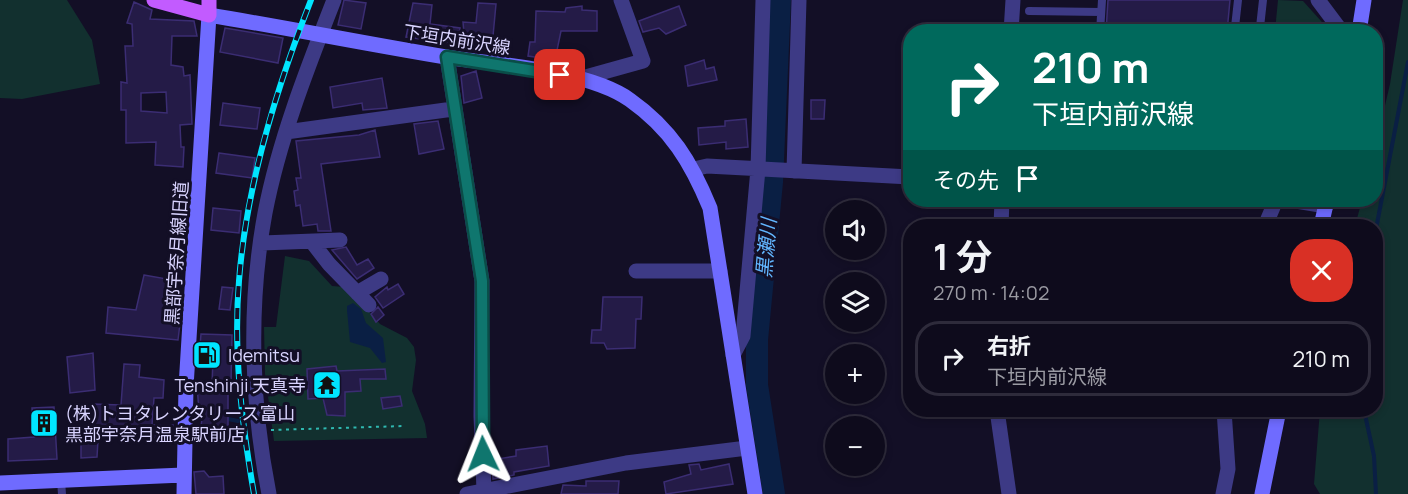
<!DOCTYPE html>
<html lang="ja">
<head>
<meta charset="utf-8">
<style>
	body { margin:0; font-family:Manrope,"Noto Sans JP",sans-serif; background:#171425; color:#f1f3f6; height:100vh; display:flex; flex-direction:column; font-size:22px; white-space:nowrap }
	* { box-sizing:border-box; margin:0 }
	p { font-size:20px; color:#9b9ba3 }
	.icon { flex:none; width:33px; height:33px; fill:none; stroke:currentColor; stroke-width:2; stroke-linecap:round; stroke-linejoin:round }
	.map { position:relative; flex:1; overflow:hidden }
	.details { position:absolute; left:903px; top:219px; width:480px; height:198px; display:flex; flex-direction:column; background:#0e0b1c; border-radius:24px; box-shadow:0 3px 9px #0003,0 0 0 2px #2e2b3b }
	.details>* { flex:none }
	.top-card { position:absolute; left:903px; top:24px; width:480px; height:183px; border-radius:24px; box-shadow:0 3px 9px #0003,0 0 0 2px #2e2b3b; background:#00695c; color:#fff; overflow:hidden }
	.buttons { position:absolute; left:825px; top:200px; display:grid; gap:12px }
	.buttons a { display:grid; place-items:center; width:60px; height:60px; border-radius:50%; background:#0e0b1c; box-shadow:0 3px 9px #0003,0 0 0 2px #2e2b3b; font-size:30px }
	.pin { position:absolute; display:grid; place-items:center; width:51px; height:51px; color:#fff; margin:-26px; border-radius:12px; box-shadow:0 3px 9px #0006 }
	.me { position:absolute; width:66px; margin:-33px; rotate:358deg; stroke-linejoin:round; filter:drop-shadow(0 0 4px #0008) }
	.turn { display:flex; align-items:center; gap:21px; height:126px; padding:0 30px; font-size:27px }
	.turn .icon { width:78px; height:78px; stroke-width:2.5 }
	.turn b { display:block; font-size:42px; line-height:51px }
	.then { display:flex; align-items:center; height:57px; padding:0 30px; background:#0003; gap:12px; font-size:22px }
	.round { display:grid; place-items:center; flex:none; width:63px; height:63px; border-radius:24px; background:#171425 }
	.overview { display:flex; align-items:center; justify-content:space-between; height:102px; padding:0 30px }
	h1 { font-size:36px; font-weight:700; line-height:45px }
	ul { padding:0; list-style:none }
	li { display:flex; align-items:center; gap:18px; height:75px; margin:0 12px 9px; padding:0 18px; border:3px solid #2e2b3b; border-radius:24px }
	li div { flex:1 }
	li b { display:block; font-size:22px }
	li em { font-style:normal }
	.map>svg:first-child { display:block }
	.green { fill:#12302f }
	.water { fill:#0a1f44 }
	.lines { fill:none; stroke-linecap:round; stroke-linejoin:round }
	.stream { stroke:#0a1f44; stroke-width:4 }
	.river { stroke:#0a1f44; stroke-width:22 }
	.building { fill:#241b47; stroke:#3b2d73; stroke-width:1.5; fill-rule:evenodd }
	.path { stroke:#2fb8b0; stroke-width:2; stroke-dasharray:3 4.5; stroke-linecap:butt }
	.lane { stroke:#3d3a85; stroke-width:8 }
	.street { stroke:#3d3a85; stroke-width:15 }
	.secondary { stroke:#6f6bff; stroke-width:15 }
	.primary { stroke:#c25bff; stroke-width:15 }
	.rail-casing { stroke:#00e5ff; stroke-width:6 }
	.rail { stroke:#130f26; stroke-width:4; stroke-dasharray:11; stroke-linecap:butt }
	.route-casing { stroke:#0a4d48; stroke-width:15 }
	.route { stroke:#0f766e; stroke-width:10 }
	.labels { text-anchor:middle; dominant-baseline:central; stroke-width:6; stroke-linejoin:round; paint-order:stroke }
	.street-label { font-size:18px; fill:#d9d4ff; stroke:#130f26 }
	.poi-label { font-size:18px; fill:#d9d4ff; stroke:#130f26; text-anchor:start }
	.water-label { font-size:20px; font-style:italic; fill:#62b6ff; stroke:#130f26 }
</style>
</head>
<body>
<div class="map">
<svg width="1408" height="494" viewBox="0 0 1408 494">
	<rect width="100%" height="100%" fill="#130f26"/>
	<path class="green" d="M0,0H67L92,40L100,84L22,99L0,98Z
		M1278,0L1303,1L1330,31H1275Z
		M1403,0H1408V494H1320L1314,484L1320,410H1376V226H1355L1362,200H1376V144L1390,84Z
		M285,256L309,261L332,286L344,287L359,300L380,324L407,338L414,347L416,360L412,391L425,424L427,438L274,441L265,374L264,327H276Z"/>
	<path class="water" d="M353,303L361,309L366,323L383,338L386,362L382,363L370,348L350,342L347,310V306Z"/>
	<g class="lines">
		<path class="stream" d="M1376,229L1408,62
			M1364,410L1374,456L1376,494
			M196,413L207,415
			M223,418L238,421"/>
		<path class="river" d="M774,494L757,385V340L772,182L780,0"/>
	</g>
	<path class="building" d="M344,0L366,3L361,29L338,25Z
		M1108,0H1230L1227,32H1106Z
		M134,2L152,10L150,19L194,21L197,36H172L171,65L183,67L184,76L190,75L192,124L180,125L181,147H184L183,167L155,165L156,142L126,143V110H121V82L127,83L125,46H133L132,24L127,23ZM166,92L167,113L141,111V93Z
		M413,3L432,5L430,24L460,28L458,44L406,37Z
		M478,3L496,4L493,36L464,33L463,22L476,23Z
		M582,6V10L597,11V31H561L555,60L528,56L530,42H535L536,11L565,12L566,8Z
		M679,6L686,25L666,34L659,28L643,32L639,21Z
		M225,28L283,38L278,63L220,52Z
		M704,60L706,69L714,67L717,80L688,86L685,66Z
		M476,71L482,98L464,103L461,76Z
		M382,78L387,108L363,110L362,103L333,108L330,87Z
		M811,100H825L824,119H811Z
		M223,103L260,108L257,129L220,125Z
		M746,119L748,147L726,149V142L699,145L698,128L725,126V121Z
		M438,121L444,149L419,154L414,124Z
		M375,130L380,157L321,164L331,231H318L317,224L303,226L300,205L296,206L294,191L298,190L296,178H301L296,141L359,135Z
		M219,153L255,158L252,178L216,173Z
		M213,208L241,211L239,233L211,230Z
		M346,247L357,265L368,259L374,268L357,279L332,250Z
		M144,275L167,279L164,313L181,315L178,340L106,333L108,307L136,310Z
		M398,284L404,294L383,308L375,297L387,287L388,290Z
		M222,287L233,288L230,310L219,309Z
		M603,297H642L641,319H636L635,348L607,349L604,343H591L592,330H601Z
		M378,307L384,315L376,322L371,314Z
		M201,334L232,335L231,383H228V438L200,434L203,411L199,412L197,384L212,385L213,358H199Z
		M93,353L95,390L70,393L67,357Z
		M124,364L140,365L139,377L164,380L163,398H154L152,425H173L174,435L160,438L133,437V434L96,437L94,423L85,422V414L93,411V404L121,405Z
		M336,366L337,371L385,369L386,379H360L361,391L345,392V416L327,415L323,398L308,399L307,369Z
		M400,396L402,406L383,409L381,398Z
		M54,407L57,459L8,461V439L34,437L32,408Z
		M98,440L97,457L81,458V442Z
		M547,446L549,466L514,472V475L493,479L492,460L516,456V450Z
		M699,464L701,470L729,464L733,484L666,494L664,482L691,474L689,465Z
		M204,471L209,477L223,476L224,494H196L194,472Z
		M586,481H619L618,494H561L563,485L586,486Z"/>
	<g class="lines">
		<path class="path" d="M271,430L405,426"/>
		<path class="lane" d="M1238,0L1235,27H1260L1263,0
			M1029,11L1101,12
			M1100,32L1102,0
			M61,481L62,494"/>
		<path class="street" d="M1318,0L1342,32
			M1011,32L1013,0
			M447,57L482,281L481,416L484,491
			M582,78L643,61L621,0
			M286,132L453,109
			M694,169L707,166L910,177
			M794,171L799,0
			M1290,200L1326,206
			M1001,226L1002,200
			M1265,226L1276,200
			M312,242L329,264L369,305
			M262,243L340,240
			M636,271H720
			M357,293L381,279
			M733,355L743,336L758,169L763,0
			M997,410L1009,494
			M269,494C251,403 248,305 265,213C279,140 307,69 334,0
			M467,494L626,463L747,448
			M1223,494L1228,469L1224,410"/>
		<path class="secondary" d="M1359,32L1364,0
			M1321,226L1327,200
			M0,483L183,475
			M184,494L186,387L209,15C288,28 367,44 446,57C498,65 588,70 630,100C671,129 691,162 710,208L755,494
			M1262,494L1279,410"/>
		<path class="primary" d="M154,0L209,15V0"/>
		<g class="rail-casing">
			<path id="rail" d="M254,494C242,424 233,352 239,281C246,186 276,89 311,0"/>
		</g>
		<use href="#rail" class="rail"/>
	</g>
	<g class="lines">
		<g class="route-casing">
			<path id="route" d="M483,454L482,281L447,57L560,75"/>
		</g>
		<use href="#route" class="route"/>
	</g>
	<defs>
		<g id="fuel-square" transform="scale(1.5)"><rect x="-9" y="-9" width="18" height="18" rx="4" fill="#00e5ff" stroke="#130f26"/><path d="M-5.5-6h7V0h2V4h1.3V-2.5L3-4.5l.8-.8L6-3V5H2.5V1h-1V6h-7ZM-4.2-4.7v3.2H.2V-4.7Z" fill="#111"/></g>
		<g id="temple-square" transform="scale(1.5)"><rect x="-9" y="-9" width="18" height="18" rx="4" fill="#00e5ff" stroke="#130f26"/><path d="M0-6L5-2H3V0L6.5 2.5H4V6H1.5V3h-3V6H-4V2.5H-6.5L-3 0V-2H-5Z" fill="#111"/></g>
		<g id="building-square" transform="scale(1.5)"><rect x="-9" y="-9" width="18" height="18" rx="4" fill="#00e5ff" stroke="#130f26"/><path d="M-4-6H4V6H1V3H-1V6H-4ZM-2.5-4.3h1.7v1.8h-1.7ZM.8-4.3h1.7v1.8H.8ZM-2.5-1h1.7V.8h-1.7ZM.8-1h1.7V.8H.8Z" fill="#111"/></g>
	</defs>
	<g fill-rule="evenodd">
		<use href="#fuel-square" x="207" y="355"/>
		<use href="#temple-square" x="327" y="385"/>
		<use href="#building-square" x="44" y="423"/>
	</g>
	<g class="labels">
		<g class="street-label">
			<text transform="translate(457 39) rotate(9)">下垣内前沢線</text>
			<text transform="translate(176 253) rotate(-86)">黒部宇奈月線旧道</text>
		</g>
		<g class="poi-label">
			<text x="228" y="355">Idemitsu</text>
			<text x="306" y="385" text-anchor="end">Tenshinji 天真寺</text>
			<text x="65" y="413">(株)トヨタレンタリース富山<tspan x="65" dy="21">黒部宇奈月温泉駅前店</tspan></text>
		</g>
		<g class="water-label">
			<text transform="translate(766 248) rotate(-85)">黒瀬川</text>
		</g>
	</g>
</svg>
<div class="buttons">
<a><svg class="icon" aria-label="sound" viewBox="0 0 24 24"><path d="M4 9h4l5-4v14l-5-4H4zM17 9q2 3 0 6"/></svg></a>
<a><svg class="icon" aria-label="layers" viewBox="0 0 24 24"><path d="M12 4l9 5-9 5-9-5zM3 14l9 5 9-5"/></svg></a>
<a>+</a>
<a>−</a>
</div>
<div class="pin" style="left:560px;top:75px;background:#d93025"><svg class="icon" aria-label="arrive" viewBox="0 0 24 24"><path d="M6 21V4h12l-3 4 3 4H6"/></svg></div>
<svg class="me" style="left:483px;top:454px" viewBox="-20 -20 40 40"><path d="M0-17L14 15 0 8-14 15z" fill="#0f766e" stroke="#fff" stroke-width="4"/></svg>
<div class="top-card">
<div class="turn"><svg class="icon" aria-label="right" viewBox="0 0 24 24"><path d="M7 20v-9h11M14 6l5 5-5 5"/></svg><div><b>210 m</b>下垣内前沢線</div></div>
<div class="then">その先<svg class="icon" aria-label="arrive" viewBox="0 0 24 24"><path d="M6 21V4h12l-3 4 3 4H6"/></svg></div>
</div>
<section class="details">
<div class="overview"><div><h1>1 分</h1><p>270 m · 14:02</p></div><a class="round" style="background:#d93025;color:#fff"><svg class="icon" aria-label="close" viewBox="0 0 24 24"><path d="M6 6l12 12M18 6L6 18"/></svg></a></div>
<ul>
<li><svg class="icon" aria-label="right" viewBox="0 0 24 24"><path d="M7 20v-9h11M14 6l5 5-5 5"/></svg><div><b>右折</b><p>下垣内前沢線</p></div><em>210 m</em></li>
</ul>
</section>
</div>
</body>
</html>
